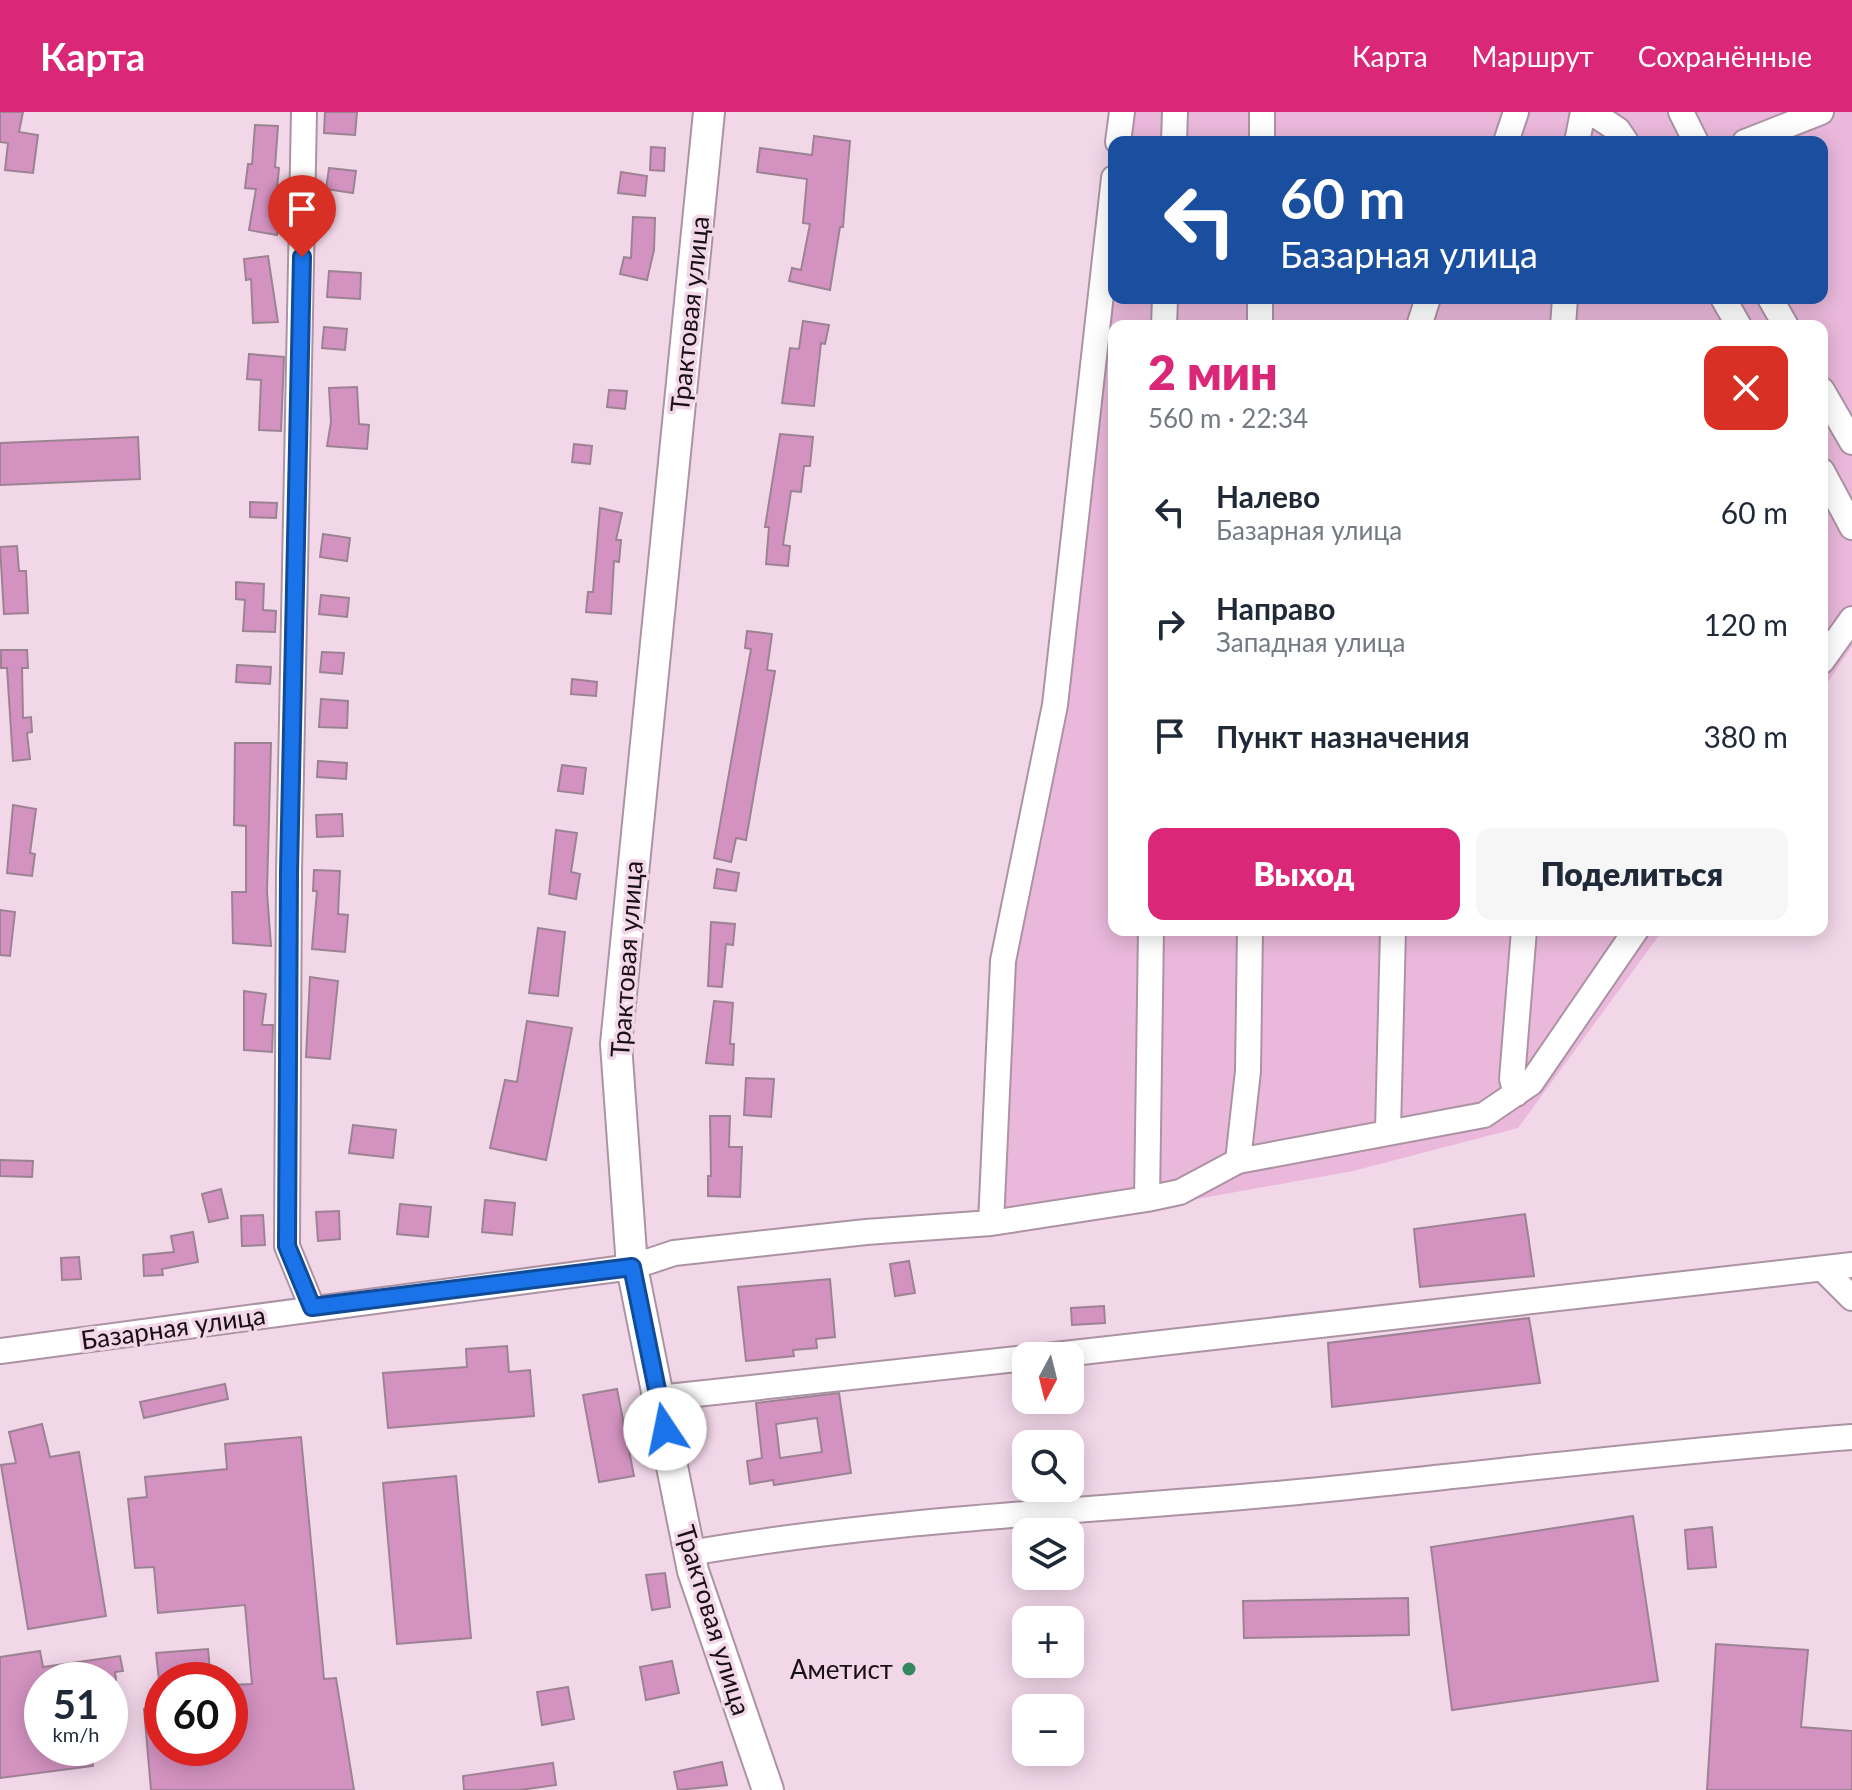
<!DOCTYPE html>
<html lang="ru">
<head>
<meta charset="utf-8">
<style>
	body { margin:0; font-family:Lato,sans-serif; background:#f6f6f7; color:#1f2937; height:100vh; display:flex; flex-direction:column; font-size:30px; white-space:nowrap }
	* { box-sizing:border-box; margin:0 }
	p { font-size:26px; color:#747a83 }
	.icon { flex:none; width:44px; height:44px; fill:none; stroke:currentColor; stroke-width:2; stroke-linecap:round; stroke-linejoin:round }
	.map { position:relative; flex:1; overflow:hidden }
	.sheet { position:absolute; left:1108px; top:208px; width:720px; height:616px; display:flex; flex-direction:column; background:#fff; border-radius:16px; box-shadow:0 4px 20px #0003 }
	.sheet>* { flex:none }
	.hud { position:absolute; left:1108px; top:24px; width:720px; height:168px; border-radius:16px; box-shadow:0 4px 20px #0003; background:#1a4fa0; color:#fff; overflow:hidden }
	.needle { width:52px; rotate:187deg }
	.fabs { position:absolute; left:1012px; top:1230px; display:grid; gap:16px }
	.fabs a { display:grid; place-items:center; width:72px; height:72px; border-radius:16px; background:#fff; box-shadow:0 4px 20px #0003; font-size:40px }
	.speed { position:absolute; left:24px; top:1550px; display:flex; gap:16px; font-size:40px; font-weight:700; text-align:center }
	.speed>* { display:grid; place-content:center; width:104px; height:104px; border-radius:50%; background:#fff; box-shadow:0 4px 20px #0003; line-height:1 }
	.speed small { font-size:20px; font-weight:400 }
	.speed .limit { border:12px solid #d22; background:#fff; color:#111 }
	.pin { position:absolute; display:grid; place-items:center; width:68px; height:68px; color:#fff; margin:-82px -34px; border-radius:50% 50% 50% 0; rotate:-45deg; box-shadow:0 0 8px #0007 }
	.pin .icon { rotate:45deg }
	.me { position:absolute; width:88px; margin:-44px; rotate:349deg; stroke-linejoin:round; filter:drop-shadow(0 0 6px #0008) }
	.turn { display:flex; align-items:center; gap:28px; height:168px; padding:0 40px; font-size:36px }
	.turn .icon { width:104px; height:104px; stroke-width:2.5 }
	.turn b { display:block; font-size:56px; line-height:68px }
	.round { display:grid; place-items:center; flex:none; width:84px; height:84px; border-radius:16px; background:#f6f6f7 }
	.head { display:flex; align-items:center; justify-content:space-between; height:136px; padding:0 40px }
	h1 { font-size:48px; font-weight:800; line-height:60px; color:#db2777 }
	.primary-button { display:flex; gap:16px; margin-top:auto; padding:16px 40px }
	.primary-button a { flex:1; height:92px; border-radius:16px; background:#db2777; color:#fff; font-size:32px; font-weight:800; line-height:92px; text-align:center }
	.primary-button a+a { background:#f6f6f7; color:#1f2937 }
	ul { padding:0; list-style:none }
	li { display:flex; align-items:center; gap:24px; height:112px; padding:0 40px }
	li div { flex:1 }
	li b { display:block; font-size:30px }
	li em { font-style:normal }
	header { display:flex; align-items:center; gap:48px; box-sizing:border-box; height:112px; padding:0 40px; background:#db2777; color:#fff }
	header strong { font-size:38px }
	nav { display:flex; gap:44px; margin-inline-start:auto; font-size:28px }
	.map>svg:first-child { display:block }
	.green { fill:#eab8db; fill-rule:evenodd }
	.building { fill:#d392c0; stroke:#9c8394; stroke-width:2; fill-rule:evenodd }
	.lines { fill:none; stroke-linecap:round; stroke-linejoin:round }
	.minor-casing { stroke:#ac93a4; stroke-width:28 }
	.major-casing { stroke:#ac93a4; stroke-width:34 }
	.minor { stroke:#fff; stroke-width:24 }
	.major { stroke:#fff; stroke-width:30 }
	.route-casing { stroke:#114b97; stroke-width:20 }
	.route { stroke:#1a73e8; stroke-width:14 }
	.poi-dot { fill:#33895d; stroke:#f2d7e9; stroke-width:3 }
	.labels { text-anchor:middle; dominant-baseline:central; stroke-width:7; stroke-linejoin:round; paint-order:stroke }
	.street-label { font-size:26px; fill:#191016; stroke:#f2d7e9 }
	.poi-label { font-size:26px; fill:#191016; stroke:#f2d7e9; text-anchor:end }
</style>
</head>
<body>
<header>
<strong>Карта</strong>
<nav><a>Карта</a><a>Маршрут</a><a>Сохранённые</a></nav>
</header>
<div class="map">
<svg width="1852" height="1678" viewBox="0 0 1852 1678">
	<rect width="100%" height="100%" fill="#f2d7e9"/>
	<path class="green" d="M1116,0H1852V534L1822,579V214H1114V818H1663L1518,1016L1353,1059L985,1125L998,850L1051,592ZM1114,30H1822V186H1114Z"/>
	<path class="building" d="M0,0H23L19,20L38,23L33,61L5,58L8,31L0,30Z
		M325,0H357L355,23L324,21Z
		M255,13L278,14L275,55L279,56L275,97L281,98L277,123L249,118L256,77L245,76L248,52H252Z
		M814,24L850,29L843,115H840L830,178L789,169L792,156L801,158L810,112L803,111L807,67L757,60L760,36L812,43Z
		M651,35L665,36L664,59L650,58Z
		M329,56L356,59L353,81L326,77Z
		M621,60L647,64L645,84L618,81Z
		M633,105L655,106L654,138L647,168L620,162L624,145L631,146Z
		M268,144L278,210L253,211L251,167L246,168L244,147Z
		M329,159L361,161L360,187L327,185Z
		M803,209L829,213L825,232L821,231L814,294L782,291L790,236L799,237Z
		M324,215L347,217L345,238L322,236Z
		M249,242L284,245L281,319L259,318L261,268L247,267Z
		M357,275L359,312L369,313L367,337L327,334L331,310L329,276Z
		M609,278L627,279L625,297L607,295Z
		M780,322L813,325L810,354H804L801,380L791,379L783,433L790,434L788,454L766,452L769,415H765Z
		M138,325L140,367L0,373V331Z
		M574,332L592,334L590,352L572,350Z
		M250,390L277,391L276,406L250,405Z
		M600,396L622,401L616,428H621L619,450L614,449L611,502L586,500L588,480H593Z
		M323,422L350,426L347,449L320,445Z
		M17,434L19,459H26L28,501L4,502L0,435Z
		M236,470L264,472L263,498L276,499L275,520L243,519L245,488L236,487Z
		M321,483L349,486L347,505L319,502Z
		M747,519L772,522L767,558L775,559L746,728L736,726L731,750L714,746L751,537L745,536Z
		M1,538H27L28,556H22L23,606L31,605L32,620L27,621L30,647L13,649L7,556H1Z
		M322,540L344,541L342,562L320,560Z
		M237,553L271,555L270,572L236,570Z
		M572,567L597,570L596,584L571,582Z
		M321,587L348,589L347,616L319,615Z
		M235,631H271L267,780L271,834L233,831L232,780H246V714L234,713Z
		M318,649L347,651L346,667L317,665Z
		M562,653L586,656L583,682L558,679Z
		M13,693L36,697L30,741L35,742L32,764L7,761Z
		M342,702L343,724L317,725L316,703Z
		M556,718L577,721L571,760L580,762L576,787L549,782Z
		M717,757L739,761L736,779L714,776Z
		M314,758L340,759L338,802L348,803L345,840L312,837L317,779H313Z
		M0,798L15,800L10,844L0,843Z
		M711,810L735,812L733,833L726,832L722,875L708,874Z
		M538,816L565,820L558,884L529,881Z
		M310,865L338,869L330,947L306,945Z
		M244,879L266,882L262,913H273L272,940L244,938Z
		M714,889L733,891L730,932H734L733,953L706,951Z
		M527,909L572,916L546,1048L490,1036L505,968L517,970Z
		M746,966L774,967L771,1005L744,1003Z
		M710,1004H730L729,1035H742L740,1085L708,1084V1064H711Z
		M353,1013L396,1018L393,1046L349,1041Z
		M0,1048L33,1049L32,1065L0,1064Z
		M221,1077L228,1106L209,1110L202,1082Z
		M485,1088L515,1091L512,1123L482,1120Z
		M400,1092L431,1095L428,1125L397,1122Z
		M339,1099L340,1127L318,1129L316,1100Z
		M1525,1102L1534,1164L1420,1175L1414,1117Z
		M263,1103L265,1133L242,1134L241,1104Z
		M193,1120L198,1150L162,1157L163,1163L144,1164L143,1143L174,1140L171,1124Z
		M79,1145L81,1167L62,1168L61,1146Z
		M909,1149L915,1181L895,1184L890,1152Z
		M830,1167L835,1225L816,1227L817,1236L793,1238L794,1244L746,1249L738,1175Z
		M1104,1194L1105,1211L1072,1213L1071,1196Z
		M1529,1206L1540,1271L1332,1295L1328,1231Z
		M507,1234L509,1260L530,1258L534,1304L388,1316L383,1261L467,1255L466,1237Z
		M225,1272L228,1287L144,1306L140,1290Z
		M617,1277L634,1364L599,1370L583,1283Z
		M839,1281L851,1361L774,1373L773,1368L750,1372L747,1349L762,1346L756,1291ZM817,1306L822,1340L780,1346L776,1312Z
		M42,1312L50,1345L79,1340L106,1504L28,1517L1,1353L16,1351L9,1320Z
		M301,1325L324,1567L336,1566L354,1678H151L144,1597L162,1595V1636H230V1573L252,1572L245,1493L158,1501L154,1455L135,1456L128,1387L147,1385L145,1365L227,1357L225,1332Z
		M456,1364L471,1526L397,1532L383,1371Z
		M1633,1404L1658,1569L1452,1598L1431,1435Z
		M1712,1415L1716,1455L1688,1457L1685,1418Z
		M665,1461L670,1495L652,1498L646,1463Z
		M1408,1486L1409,1523L1244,1526L1243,1489Z
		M1716,1532L1808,1538L1801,1615L1852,1619V1678H1707Z
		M208,1537L211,1568H159L156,1541Z
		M40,1539L43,1555L120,1544L123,1559L115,1560L116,1568H42V1636H91L93,1654L0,1666V1545Z
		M672,1549L679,1581L646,1588L640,1555Z
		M568,1575L574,1607L542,1613L537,1580Z
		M722,1650L727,1673L678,1678L674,1660Z
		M553,1651L556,1673L520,1678H464L463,1664Z"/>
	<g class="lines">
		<g class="minor-casing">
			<path id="minor" d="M304,0L289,760L287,1134L312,1195
				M1591,0L1618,18L1626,30
				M1681,0L1696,30
				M1118,30L1122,0
				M1174,30L1175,0
				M1262,30V0
				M1506,30L1516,0
				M1577,30L1583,0
				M1745,30L1821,0
				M1723,186L1739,214
				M1770,186L1786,214
				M1164,214L1165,186
				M1260,214V186
				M1419,214L1428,186
				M1563,214L1565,186
				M1822,278L1852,330
				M1822,359L1852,415
				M1822,549L1852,507
				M1516,982L1512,967L1524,818
				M1388,1019L1393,818
				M1238,1049L1248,959L1250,818
				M1147,1087L1151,818
				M991,1111L1003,849L1055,593L1114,66
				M1823,1157L1852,1186
				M0,1239L632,1155L674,1141L866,1120L991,1111L1147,1087L1180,1080L1238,1049L1484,1003L1531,971L1636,818
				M1046,1244L1852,1153
				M659,1286L1026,1246
				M690,1441C890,1406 1095,1399 1298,1380C1483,1362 1667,1339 1852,1325"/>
		</g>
		<g class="major-casing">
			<path id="major" d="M709,0L616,932L632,1155L693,1459L768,1678"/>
		</g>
		<use href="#minor" class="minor"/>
		<use href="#major" class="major"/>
	</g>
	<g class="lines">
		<g class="route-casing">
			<path id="route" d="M302,145L289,760L287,1134L312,1195L632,1155L665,1317"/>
		</g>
		<use href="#route" class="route"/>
	</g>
	<circle class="poi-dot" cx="909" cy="1557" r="8"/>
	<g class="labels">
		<g class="street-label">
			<text transform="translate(689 202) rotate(-84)">Трактовая улица</text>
			<text transform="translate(626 847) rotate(-86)">Трактовая улица</text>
			<text transform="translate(173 1215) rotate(-8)">Базарная улица</text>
			<text transform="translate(714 1508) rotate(73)">Трактовая улица</text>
		</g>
		<g class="poi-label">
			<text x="893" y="1557">Аметист</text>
		</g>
	</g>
</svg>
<div class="fabs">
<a><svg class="needle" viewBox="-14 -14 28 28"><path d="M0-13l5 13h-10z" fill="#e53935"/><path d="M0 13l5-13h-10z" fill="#747a83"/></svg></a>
<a><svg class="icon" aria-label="search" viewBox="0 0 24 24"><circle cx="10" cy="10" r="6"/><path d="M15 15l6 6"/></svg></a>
<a><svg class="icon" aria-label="layers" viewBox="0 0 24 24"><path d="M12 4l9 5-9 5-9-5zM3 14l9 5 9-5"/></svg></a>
<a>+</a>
<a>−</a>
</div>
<div class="speed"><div>51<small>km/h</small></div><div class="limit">60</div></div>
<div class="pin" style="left:302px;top:145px;background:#d93025"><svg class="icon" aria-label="arrive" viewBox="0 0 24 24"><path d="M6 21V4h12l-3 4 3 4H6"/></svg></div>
<svg class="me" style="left:665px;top:1317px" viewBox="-20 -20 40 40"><circle r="19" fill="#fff"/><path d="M0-13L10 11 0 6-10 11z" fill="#1a73e8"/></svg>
<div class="hud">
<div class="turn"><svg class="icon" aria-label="left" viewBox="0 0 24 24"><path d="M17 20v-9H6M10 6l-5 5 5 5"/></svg><div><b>60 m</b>Базарная улица</div></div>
</div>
<section class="sheet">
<div class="head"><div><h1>2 мин</h1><p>560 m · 22:34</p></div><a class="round" style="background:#d93025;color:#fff"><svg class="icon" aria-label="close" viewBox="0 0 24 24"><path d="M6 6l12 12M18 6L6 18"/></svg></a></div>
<ul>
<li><svg class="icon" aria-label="left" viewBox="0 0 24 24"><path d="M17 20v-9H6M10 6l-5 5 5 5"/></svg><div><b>Налево</b><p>Базарная улица</p></div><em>60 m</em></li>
<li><svg class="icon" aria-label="right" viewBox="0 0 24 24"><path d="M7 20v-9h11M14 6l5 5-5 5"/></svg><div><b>Направо</b><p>Западная улица</p></div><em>120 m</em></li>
<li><svg class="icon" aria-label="arrive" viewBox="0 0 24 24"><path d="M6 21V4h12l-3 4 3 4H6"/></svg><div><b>Пункт назначения</b></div><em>380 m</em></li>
</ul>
<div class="primary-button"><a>Выход</a><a>Поделиться</a></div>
</section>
</div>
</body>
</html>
